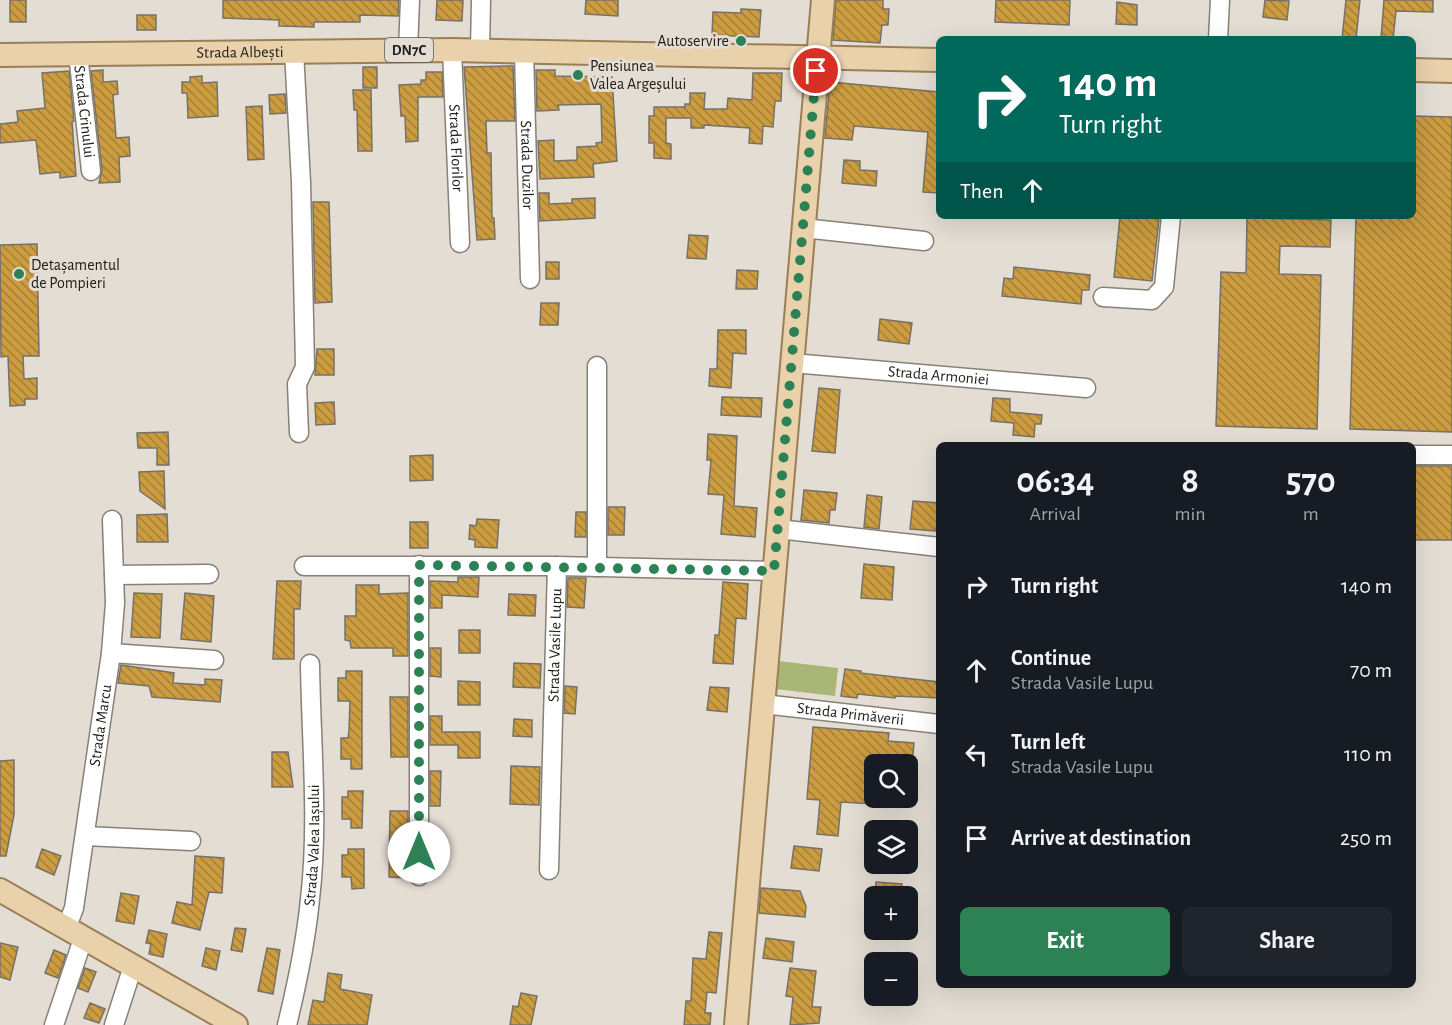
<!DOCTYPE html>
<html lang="en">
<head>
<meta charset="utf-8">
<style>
	body { margin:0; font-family:"Alegreya Sans",sans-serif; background:#20242c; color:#f1f3f6; height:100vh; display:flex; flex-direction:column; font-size:22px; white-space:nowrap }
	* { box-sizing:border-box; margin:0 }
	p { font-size:20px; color:#9ea1a6 }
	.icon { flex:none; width:33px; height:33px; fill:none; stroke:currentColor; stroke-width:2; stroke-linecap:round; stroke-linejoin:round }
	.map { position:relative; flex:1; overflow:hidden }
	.drawer { position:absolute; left:936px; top:442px; width:480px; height:546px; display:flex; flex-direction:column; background:#171b24; border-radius:9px; box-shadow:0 6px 24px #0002 }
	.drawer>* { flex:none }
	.hud { position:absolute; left:936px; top:36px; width:480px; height:183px; border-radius:9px; box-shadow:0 6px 24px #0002; background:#00695c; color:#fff; overflow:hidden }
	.fabs { position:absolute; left:864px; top:754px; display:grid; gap:12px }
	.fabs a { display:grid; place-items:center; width:54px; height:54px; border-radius:9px; background:#171b24; box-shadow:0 6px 24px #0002; font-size:30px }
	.pin { position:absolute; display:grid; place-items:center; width:51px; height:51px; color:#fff; margin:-26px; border:3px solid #fff; border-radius:50%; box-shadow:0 2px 6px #0007 }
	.me { position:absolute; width:66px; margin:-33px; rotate:0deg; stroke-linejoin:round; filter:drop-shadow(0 0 4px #0008) }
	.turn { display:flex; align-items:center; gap:21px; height:126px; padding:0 24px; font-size:27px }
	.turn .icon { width:78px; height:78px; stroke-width:2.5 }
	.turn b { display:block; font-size:42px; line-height:51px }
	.then { display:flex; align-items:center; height:57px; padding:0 24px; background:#0003; gap:12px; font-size:22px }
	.eta { display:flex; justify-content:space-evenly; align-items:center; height:102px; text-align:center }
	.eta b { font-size:36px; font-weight:700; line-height:42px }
	.primary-button { display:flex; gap:12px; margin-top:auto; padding:12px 24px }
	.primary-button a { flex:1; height:69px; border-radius:9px; background:#2d8255; color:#fff; font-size:24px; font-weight:700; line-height:69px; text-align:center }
	.primary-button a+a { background:#20242c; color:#f1f3f6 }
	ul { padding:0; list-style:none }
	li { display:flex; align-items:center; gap:18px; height:84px; padding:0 24px }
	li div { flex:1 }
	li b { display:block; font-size:22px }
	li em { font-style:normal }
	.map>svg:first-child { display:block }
	.pitch { fill:#a8b776 }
	.building { fill:url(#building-back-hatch); stroke:#777167; stroke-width:1.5 }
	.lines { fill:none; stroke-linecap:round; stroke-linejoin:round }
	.minor-casing { stroke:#878177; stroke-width:21 }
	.major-casing { stroke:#9a7f56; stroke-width:26 }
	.minor { stroke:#fff; stroke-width:18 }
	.major { stroke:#e9d1ac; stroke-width:22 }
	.route { stroke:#2d8255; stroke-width:10; stroke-dasharray:0 18 }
	.poi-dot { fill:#2d8255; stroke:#e4ddd3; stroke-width:2 }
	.labels { text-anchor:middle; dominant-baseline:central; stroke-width:6; stroke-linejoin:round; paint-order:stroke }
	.shield { fill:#e4ddd3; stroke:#5d5954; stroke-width:1.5 }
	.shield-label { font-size:15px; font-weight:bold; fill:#23211d }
	.poi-label { font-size:16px; fill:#23211d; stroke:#e4ddd3; text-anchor:start }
	.street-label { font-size:16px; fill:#23211d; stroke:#e4ddd3 }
</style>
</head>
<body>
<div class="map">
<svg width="1452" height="1025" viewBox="0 0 1452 1025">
	<defs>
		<pattern id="building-back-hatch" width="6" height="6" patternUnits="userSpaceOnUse" patternTransform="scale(1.5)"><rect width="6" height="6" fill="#cc9c41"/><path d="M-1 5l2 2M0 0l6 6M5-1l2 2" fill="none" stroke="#a57f36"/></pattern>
	</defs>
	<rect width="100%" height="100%" fill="#e4ddd3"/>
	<path class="pitch" d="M778,661L838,668L835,696L775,689Z"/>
	<path class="building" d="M10,0H26V22H10Z
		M223,0H399L398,16L360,15V22H314V27L279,26V20L223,18Z
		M437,0H463L462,21L436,20Z
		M586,0H618V16L585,14Z
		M836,0H883V9H889L888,25H882L880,43L833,40Z
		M996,0H1070L1069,25L995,22Z
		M1265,0L1289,1L1287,20L1263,17Z
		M1346,0H1360L1356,39H1342Z
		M1384,0H1433V12L1396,11L1393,39H1381Z
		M1117,2L1137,5V25L1116,24Z
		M741,9L761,10L759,37L712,35L713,12L741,13Z
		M137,15H156V30H137Z
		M513,66L515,121H486L487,153H491L492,218H494L495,239L477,240L464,67Z
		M363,67H377V88H363Z
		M103,70V82L117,81L118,94L113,95L116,138L129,137L130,156L119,157L120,182L99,183L102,170L91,71Z
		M536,70H555V76L612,77L617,161L593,164L594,177L540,179L538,141L554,140V161L577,160V147L597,146L596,143L602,142L601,104L558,105L559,110L537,111Z
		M69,71L74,121L72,122L76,176L60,178V172L40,174L36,140L0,143V124L18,122L17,111L45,108L42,73Z
		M426,72H442L443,97H418V141L406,142L405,116H401L399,85L421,84V80H426Z
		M753,73H782L781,101H775L773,127L763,126L762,144L749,143L750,128L704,125V128H691V118H666V143L671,144V159L654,158V143H649V116H654V107H685V104H690V93H705L704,109H727L728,98L752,100Z
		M202,76V83L217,82L218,116L188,118L187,93H182V82H190V77Z
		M830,82L939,92V193L923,192L928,132L854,126L852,140L825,138Z
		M353,90H371L372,151H358L357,110H354Z
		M285,94L286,113L270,114L269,95Z
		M262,106L264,159L248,160L246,107Z
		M1413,116L1452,117V432L1350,429L1356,216H1413Z
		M844,160L860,161V170L877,171L876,186L842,183Z
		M539,193H549V204L572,203V199L595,198V218L540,221Z
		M313,202H329L332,302L315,303Z
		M1120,216L1159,219L1152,281L1114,277Z
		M1247,218L1331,220L1330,247L1280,246L1279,274L1321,275L1317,429L1216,426L1221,272L1246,273Z
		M689,235L708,236L706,259L687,258Z
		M37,244L39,356H23L24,379L37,378V399H25V405L10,406L8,356L1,357L0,245Z
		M546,262H559V279H546Z
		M1014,267L1090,275L1089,290H1082L1081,304L1002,296L1004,278L1013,279Z
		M737,270L758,271L757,289H736Z
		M541,303H559L558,325H540Z
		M880,319L912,323L909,344L878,340Z
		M718,330H746V354L733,353L731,388L709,386L710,369H717Z
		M317,349H334V375H315Z
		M819,388L840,390L835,453L812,451Z
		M722,397L762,398L761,417L721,415Z
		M993,398L1010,399V412L1042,415L1041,424H1035L1034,437L1013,435L1014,423L991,421Z
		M334,402L335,424L316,425L315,403Z
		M168,432L169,465H157V448H138L137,433Z
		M708,434L737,436L734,506L757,508L755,537L721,534L724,495L708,494L711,460H707Z
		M433,455V480L410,481V456Z
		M1413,466H1452V540H1413Z
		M164,471L165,509L140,491L139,472Z
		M804,490L837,493L835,510H830L829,523L801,520Z
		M867,495L882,497L879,529L864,527Z
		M913,501L939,503L936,531L910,529Z
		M608,507H625L624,535H608Z
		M576,512H586V537H575Z
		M167,514L168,542H137V515Z
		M477,519L499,520L497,548L475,547V540L469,539L470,525L476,526Z
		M410,522H428V548H410Z
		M864,564L894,567L892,600L861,598Z
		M458,577H479L478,597L442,595V608H430V581L458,582Z
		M568,578H586L584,608L567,607Z
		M277,581H301L300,609H294V659H273Z
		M723,582L748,584L746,619L736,618L733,664L713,663L715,635H719Z
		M356,585H379V594L408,593V656H393V648H351L350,641L345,640V616H356Z
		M134,593L162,594L160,638L131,637Z
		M185,593L214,596L211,642L181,639Z
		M509,594L536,595L535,616L508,615Z
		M459,630H480V653H459Z
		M430,648H441V677L430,676Z
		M514,663L541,664L540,688L513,687Z
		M121,665L174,673L173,683L205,685V679L222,680L220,702L152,697L149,686L118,683Z
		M845,669L861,671L860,673L939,682V698L895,696V698L858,694L857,698L841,696Z
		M346,671H362V769H351V759H341V738H348L349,731L350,701H338V678H346Z
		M458,681L480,682V705H458Z
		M565,686L577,687L575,714L564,713Z
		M710,687L729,688L727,712L707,710Z
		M390,697H408V757H391Z
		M430,716H442V732H480V758H458V745H430Z
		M514,719L532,720V737L513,736Z
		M813,727L889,733L888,741L914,743L912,765H874V804L841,802L838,836L817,834L820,800L807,799Z
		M272,752H288L293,787H272Z
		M14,760V815L6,856H0V761Z
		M511,766L540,767L539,805L510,804Z
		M430,771H441L440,806H430Z
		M348,791H363L362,828H351V819H342V797H348Z
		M390,811H408V878L389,877Z
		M794,846L822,849L819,871L791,868Z
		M42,849L61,856L54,875L36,867Z
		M348,849H364V888L352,889L351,877H342V855H348Z
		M195,856L224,858L222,893L209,892L200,930L172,923L177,902L192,905Z
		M876,882L902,884L901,897H875Z
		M761,888L800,891L806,906L805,917L759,913Z
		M121,893L139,896L134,924L116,921Z
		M235,928L246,929L242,952L231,950Z
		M149,930L167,934L163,957L149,954L151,944L146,943Z
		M709,932L722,933L716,993L707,992L705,1013H711L710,1025H684L686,1001H691L693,958L706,959Z
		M766,938L794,942L792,962L763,958Z
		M0,943L18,947L10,980L0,977Z
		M206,948L220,951L216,970L202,966Z
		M267,948L280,950L273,994L258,991Z
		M54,950L66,955L58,978L45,973Z
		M85,968L96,972L88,992L78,988Z
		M790,968L816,971L812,1007H821L819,1023L790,1025L793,997L786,996Z
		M328,973L342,975L340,989L372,995L367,1025H308L313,1000L324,1002Z
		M521,993L537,996L531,1025H510L513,1006L518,1007Z
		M90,1003L105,1009L99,1023L84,1018Z"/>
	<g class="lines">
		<g class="minor-casing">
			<g id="minor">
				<path d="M1218,39L1220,0"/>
				<path d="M408,50L410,0"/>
				<path id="s1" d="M452,50L460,243"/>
				<path d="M294,51L301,182L304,319L305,367L297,384L299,433"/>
				<path d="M480,51L481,0"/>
				<path id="s2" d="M524,51L530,279"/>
				<path id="s3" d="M78,54L91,171"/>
				<path d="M803,228L924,241"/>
				<path d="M1103,297L1152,300L1164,287L1171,216"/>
				<path id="s4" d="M792,363L1086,388"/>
				<path d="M597,366V567"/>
				<path d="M1413,455H1452"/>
				<path d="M778,529L939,547"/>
				<path d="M304,566H557L774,571"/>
				<path d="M114,575L209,574"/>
				<path d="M111,653L214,660"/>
				<path id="s5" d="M763,704L939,724"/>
				<path d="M85,836L191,841"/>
				<path id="s6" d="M549,870L557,566"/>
				<path d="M419,876V565"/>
				<path id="s7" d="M66,929L74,908L111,653L115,603L112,520"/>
				<path d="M54,1025L83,939"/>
				<path d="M114,1025L133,966"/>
				<path id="s8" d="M287,1025C297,984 306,941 310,899C319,824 311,740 310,664"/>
			</g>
		</g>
		<g class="major-casing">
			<g id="major">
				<path id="s9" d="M0,55L452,50L939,60"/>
				<path d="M1413,70L1452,71"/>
				<path d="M0,890L236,1025"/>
				<path d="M736,1025L823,0"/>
			</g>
		</g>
		<use href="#minor" class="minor"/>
		<use href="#major" class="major"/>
	</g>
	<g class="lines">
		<path class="route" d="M419,852V565L774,571L816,71"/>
	</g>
	<g class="poi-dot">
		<circle cx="741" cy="41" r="6"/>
		<circle cx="578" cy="75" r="6"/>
		<circle cx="19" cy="274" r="6"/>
	</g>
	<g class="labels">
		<rect class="shield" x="385" y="38" width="48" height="24" rx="4.5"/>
		<g class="shield-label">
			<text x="409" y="50">DN7C</text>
		</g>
		<g class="poi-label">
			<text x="729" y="41" text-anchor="end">Autoservire</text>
			<text x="590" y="66">Pensiunea<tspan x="590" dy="18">Valea Argeșului</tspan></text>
			<text x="31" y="265">Detașamentul<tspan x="31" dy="18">de Pompieri</tspan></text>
		</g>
		<g class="street-label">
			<text stroke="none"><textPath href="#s9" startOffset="240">Strada Albești</textPath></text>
			<text stroke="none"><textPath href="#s3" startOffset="58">Strada Crinului</textPath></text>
			<text stroke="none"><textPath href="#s1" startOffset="98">Strada Florilor</textPath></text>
			<text stroke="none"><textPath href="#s2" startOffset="114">Strada Duzilor</textPath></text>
			<text stroke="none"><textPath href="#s4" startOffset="147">Strada Armoniei</textPath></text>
			<text stroke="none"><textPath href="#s6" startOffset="225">Strada Vasile Lupu</textPath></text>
			<text stroke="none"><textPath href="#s5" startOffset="88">Strada Primăverii</textPath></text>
			<text stroke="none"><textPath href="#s7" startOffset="207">Strada Marcu</textPath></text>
			<text stroke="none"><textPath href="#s8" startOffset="182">Strada Valea Iașului</textPath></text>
		</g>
	</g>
</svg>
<div class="fabs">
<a><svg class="icon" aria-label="search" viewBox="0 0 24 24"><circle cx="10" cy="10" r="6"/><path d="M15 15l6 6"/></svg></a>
<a><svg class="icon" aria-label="layers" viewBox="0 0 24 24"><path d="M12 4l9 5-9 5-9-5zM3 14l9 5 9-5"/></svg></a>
<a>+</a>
<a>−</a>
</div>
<div class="pin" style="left:816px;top:71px;background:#d93025"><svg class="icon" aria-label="arrive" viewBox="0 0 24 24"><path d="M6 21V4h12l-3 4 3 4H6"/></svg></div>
<svg class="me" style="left:419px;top:852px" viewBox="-20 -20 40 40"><circle r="19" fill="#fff"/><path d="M0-13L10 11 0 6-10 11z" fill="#2d8255"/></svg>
<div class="hud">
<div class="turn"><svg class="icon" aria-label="right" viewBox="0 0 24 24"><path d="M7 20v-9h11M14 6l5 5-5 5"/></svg><div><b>140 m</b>Turn right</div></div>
<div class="then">Then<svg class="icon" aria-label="ahead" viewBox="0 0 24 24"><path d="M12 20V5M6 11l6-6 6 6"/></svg></div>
</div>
<section class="drawer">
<div class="eta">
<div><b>06:34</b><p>Arrival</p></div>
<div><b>8</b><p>min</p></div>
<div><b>570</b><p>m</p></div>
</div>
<ul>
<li><svg class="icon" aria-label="right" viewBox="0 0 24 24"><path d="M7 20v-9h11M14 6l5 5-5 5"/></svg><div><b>Turn right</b></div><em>140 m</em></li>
<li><svg class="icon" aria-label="ahead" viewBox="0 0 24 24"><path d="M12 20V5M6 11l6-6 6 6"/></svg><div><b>Continue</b><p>Strada Vasile Lupu</p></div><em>70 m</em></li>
<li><svg class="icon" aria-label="left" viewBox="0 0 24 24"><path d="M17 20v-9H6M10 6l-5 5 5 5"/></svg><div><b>Turn left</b><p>Strada Vasile Lupu</p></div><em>110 m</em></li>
<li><svg class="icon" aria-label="arrive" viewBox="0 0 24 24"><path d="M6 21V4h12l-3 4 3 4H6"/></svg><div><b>Arrive at destination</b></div><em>250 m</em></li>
</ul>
<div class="primary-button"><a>Exit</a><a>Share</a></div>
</section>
</div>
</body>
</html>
